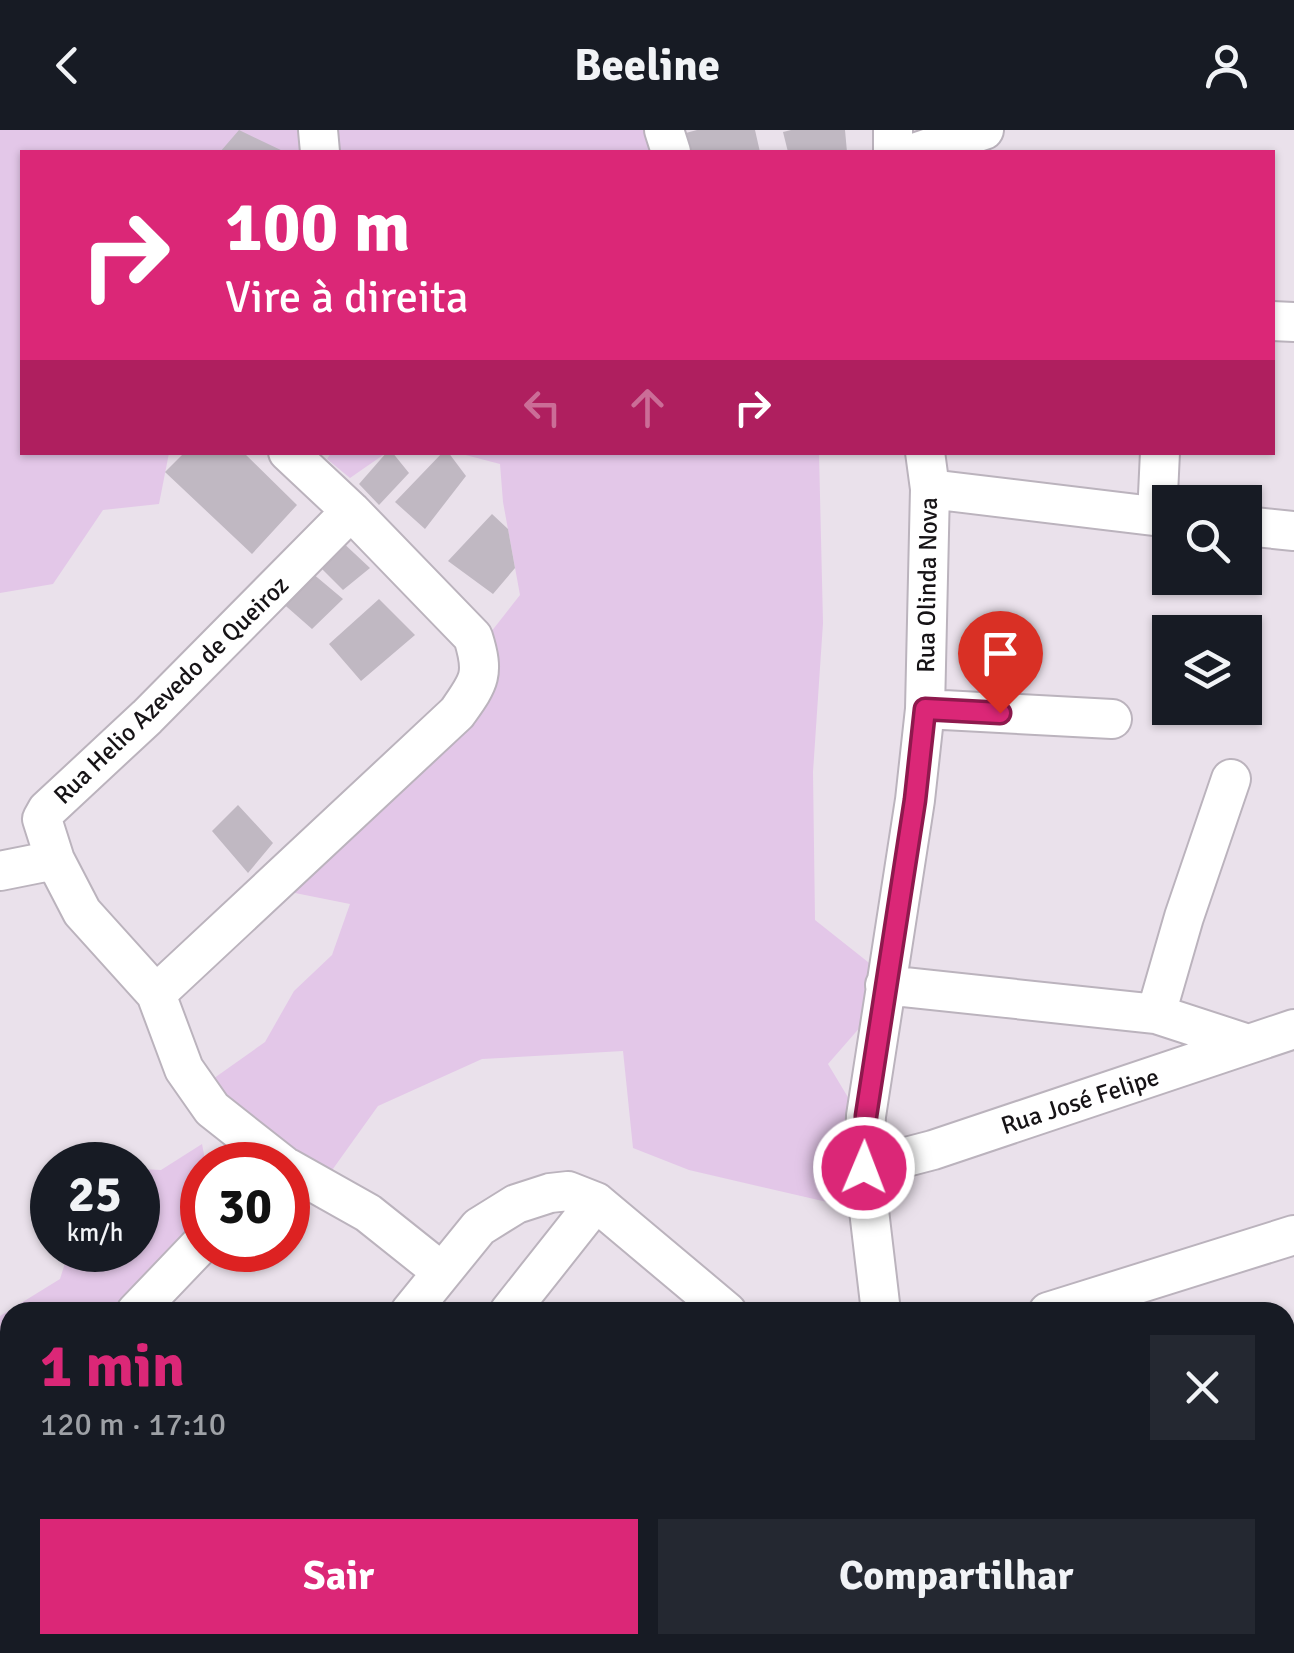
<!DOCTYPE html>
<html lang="pt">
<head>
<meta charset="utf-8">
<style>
	body { margin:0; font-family:Signika,sans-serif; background:#242831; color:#f1f3f6; height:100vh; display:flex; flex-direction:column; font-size:38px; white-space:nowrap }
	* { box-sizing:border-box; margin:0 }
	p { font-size:32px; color:#9ea1a6 }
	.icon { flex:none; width:55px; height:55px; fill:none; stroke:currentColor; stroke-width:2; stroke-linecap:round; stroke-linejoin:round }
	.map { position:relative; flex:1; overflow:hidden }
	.sheet { position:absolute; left:0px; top:1172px; width:1295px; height:352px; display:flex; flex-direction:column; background:#171b24; border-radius:30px 30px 0 0; box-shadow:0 2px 8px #0004 }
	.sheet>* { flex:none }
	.top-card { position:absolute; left:20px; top:20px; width:1255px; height:305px; border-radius:0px; box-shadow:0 2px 8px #0004; background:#db2777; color:#fff; overflow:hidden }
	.tools { position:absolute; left:1152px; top:355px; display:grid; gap:20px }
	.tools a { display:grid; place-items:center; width:110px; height:110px; border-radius:0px; background:#171b24; box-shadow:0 2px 8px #0004; font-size:50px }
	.speed { position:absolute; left:30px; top:1012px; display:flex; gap:20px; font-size:50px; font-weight:700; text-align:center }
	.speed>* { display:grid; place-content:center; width:130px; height:130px; border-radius:50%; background:#171b24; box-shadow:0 2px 8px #0004; line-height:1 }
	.speed small { font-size:25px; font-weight:400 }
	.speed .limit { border:15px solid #d22; background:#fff; color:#111 }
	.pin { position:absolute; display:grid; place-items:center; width:85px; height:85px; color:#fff; margin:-102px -42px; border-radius:50% 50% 50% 0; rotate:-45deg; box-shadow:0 0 10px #0007 }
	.pin .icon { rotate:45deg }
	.me { position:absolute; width:110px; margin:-55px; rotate:1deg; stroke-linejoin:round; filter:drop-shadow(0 0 8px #0008) }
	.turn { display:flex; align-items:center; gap:35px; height:210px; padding:0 40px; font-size:45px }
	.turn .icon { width:130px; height:130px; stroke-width:2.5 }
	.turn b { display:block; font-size:70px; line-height:85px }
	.lanes { display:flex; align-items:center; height:95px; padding:0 40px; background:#0003; justify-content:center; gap:50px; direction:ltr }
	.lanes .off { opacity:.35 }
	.round { display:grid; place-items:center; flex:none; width:105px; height:105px; border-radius:0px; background:#242831 }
	.head { display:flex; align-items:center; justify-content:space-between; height:170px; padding:0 40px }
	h1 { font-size:60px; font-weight:700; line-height:75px; color:#db2777 }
	.cta { display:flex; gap:20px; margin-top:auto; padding:20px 40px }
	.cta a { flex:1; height:115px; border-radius:0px; background:#db2777; color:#fff; font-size:40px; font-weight:700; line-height:115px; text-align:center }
	.cta a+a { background:#242831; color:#f1f3f6 }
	header { display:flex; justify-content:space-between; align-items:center; height:130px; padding:0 40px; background:#171b24; font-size:45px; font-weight:700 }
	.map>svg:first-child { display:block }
	.green { fill:#e3c7e8 }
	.building { fill:#c0b8c2 }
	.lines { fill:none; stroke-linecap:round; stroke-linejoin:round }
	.minor-casing { stroke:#bbb3bd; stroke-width:42 }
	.minor { stroke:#fff; stroke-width:38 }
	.route-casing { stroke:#8e194d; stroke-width:25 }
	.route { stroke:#db2777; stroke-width:18 }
	.labels { text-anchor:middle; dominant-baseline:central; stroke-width:8; stroke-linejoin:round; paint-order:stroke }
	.street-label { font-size:25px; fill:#161316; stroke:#fff }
</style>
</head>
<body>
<header><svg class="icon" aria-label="back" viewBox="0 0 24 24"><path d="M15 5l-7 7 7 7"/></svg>Beeline<svg class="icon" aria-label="person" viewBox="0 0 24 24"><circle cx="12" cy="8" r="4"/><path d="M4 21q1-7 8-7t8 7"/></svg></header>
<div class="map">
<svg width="1294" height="1523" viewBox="0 0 1294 1523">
	<rect width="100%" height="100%" fill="#eae1eb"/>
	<path class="green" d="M0,0H655L664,22H22V322L169,323L159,374L103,380L53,454L0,463Z
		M331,323V322L386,323L350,348L327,329Z
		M458,323H819L823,493L813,642L815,790L873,836L862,895L828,934L852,974L840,1075L689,1040L633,1018L623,921L482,929L378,976L320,1057L210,951L265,912L294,861L332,825L350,774L270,758L493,564L491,502L520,465L503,372L500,334Z
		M202,1014L206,1035H202V1044L188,1067L202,1082V1100L128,1182H10V1312L0,1323V1186L60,1149L69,1120H138V1044L141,1039L161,1040Z"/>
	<path class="building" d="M239,0L285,22H220Z
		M697,0H755L760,22H687L682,4Z
		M791,0H845L847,22H788L783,2Z
		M185,322H243L297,375L252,424L165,342Z
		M387,322H392L409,343L379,375L359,354Z
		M443,322H448L466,346L425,399L395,372Z
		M492,384L508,399L515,438L493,464L448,431Z
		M339,409L370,438L343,460L318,435Z
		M312,443L343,469L312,499L279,470Z
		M379,469L415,505L361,551L329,514Z
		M238,675L273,713L248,743L212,701Z"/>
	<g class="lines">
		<g class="minor-casing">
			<path id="minor" d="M318,0L320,22
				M664,0L671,22
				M893,22V0
				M917,22L984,0
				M1272,191L1294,192
				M930,359L1170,388
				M1157,386L1160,322
				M1245,396L1294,401
				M925,579L1112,589
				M0,741L55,730
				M885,855L1156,884L1248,914
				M156,864L457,583C479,552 485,545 473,507L351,381L288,322
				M1156,884L1184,787L1231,649
				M283,1035L212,979L184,939L156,864L82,782L55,730L42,689L47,680L147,587L351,381
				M288,1038L368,1083L442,1142
				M864,1038L933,1020L1294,899
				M136,1182L202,1113
				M410,1182L479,1097L516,1074L550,1063L568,1061L596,1072
				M509,1182L596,1072L727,1182
				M881,1182L864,1038L866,986L915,670L925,579L930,359L925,322
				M1048,1182L1294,1105
				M0,1323L10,1313
				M1285,1413L1294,1420
				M211,1515L222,1523
				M1066,1515L1077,1523
				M88,1523L97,1515
				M262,1523L268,1515
				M664,1523L670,1515
				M845,1523L851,1515"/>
		</g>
		<use href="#minor" class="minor"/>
	</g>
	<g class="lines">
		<g class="route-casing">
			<path id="route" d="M864,1038L866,986L915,670L925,579L1000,583"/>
		</g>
		<use href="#route" class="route"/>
	</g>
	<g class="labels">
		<g class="street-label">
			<text transform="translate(927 455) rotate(-89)">Rua Olinda Nova</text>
			<text transform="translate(171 560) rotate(-44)">Rua Helio Azevedo de Queiroz</text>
			<text transform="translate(1080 971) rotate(-18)">Rua José Felipe</text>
		</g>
	</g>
</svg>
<div class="tools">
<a><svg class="icon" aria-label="search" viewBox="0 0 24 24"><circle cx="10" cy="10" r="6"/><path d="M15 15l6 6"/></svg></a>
<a><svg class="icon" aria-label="layers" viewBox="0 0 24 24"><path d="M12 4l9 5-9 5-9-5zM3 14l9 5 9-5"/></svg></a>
</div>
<div class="speed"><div>25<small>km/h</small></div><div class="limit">30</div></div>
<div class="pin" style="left:1000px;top:583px;background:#d93025"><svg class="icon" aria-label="arrive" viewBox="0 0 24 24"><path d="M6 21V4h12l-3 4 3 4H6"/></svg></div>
<svg class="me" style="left:864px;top:1038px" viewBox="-20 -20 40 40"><circle r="17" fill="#db2777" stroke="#fff" stroke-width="3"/><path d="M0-11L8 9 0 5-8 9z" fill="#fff"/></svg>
<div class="top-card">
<div class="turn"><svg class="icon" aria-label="right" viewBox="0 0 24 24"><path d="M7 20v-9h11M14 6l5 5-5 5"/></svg><div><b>100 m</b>Vire à direita</div></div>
<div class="lanes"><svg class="icon off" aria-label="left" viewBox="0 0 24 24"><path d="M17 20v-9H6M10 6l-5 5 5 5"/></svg><svg class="icon off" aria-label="ahead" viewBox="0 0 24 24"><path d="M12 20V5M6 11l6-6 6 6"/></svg><svg class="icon" aria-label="right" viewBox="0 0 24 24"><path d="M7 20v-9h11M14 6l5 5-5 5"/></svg></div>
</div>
<section class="sheet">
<div class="head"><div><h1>1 min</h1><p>120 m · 17:10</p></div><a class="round"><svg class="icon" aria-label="close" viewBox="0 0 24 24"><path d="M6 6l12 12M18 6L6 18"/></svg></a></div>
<div class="cta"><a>Sair</a><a>Compartilhar</a></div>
</section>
</div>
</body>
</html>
